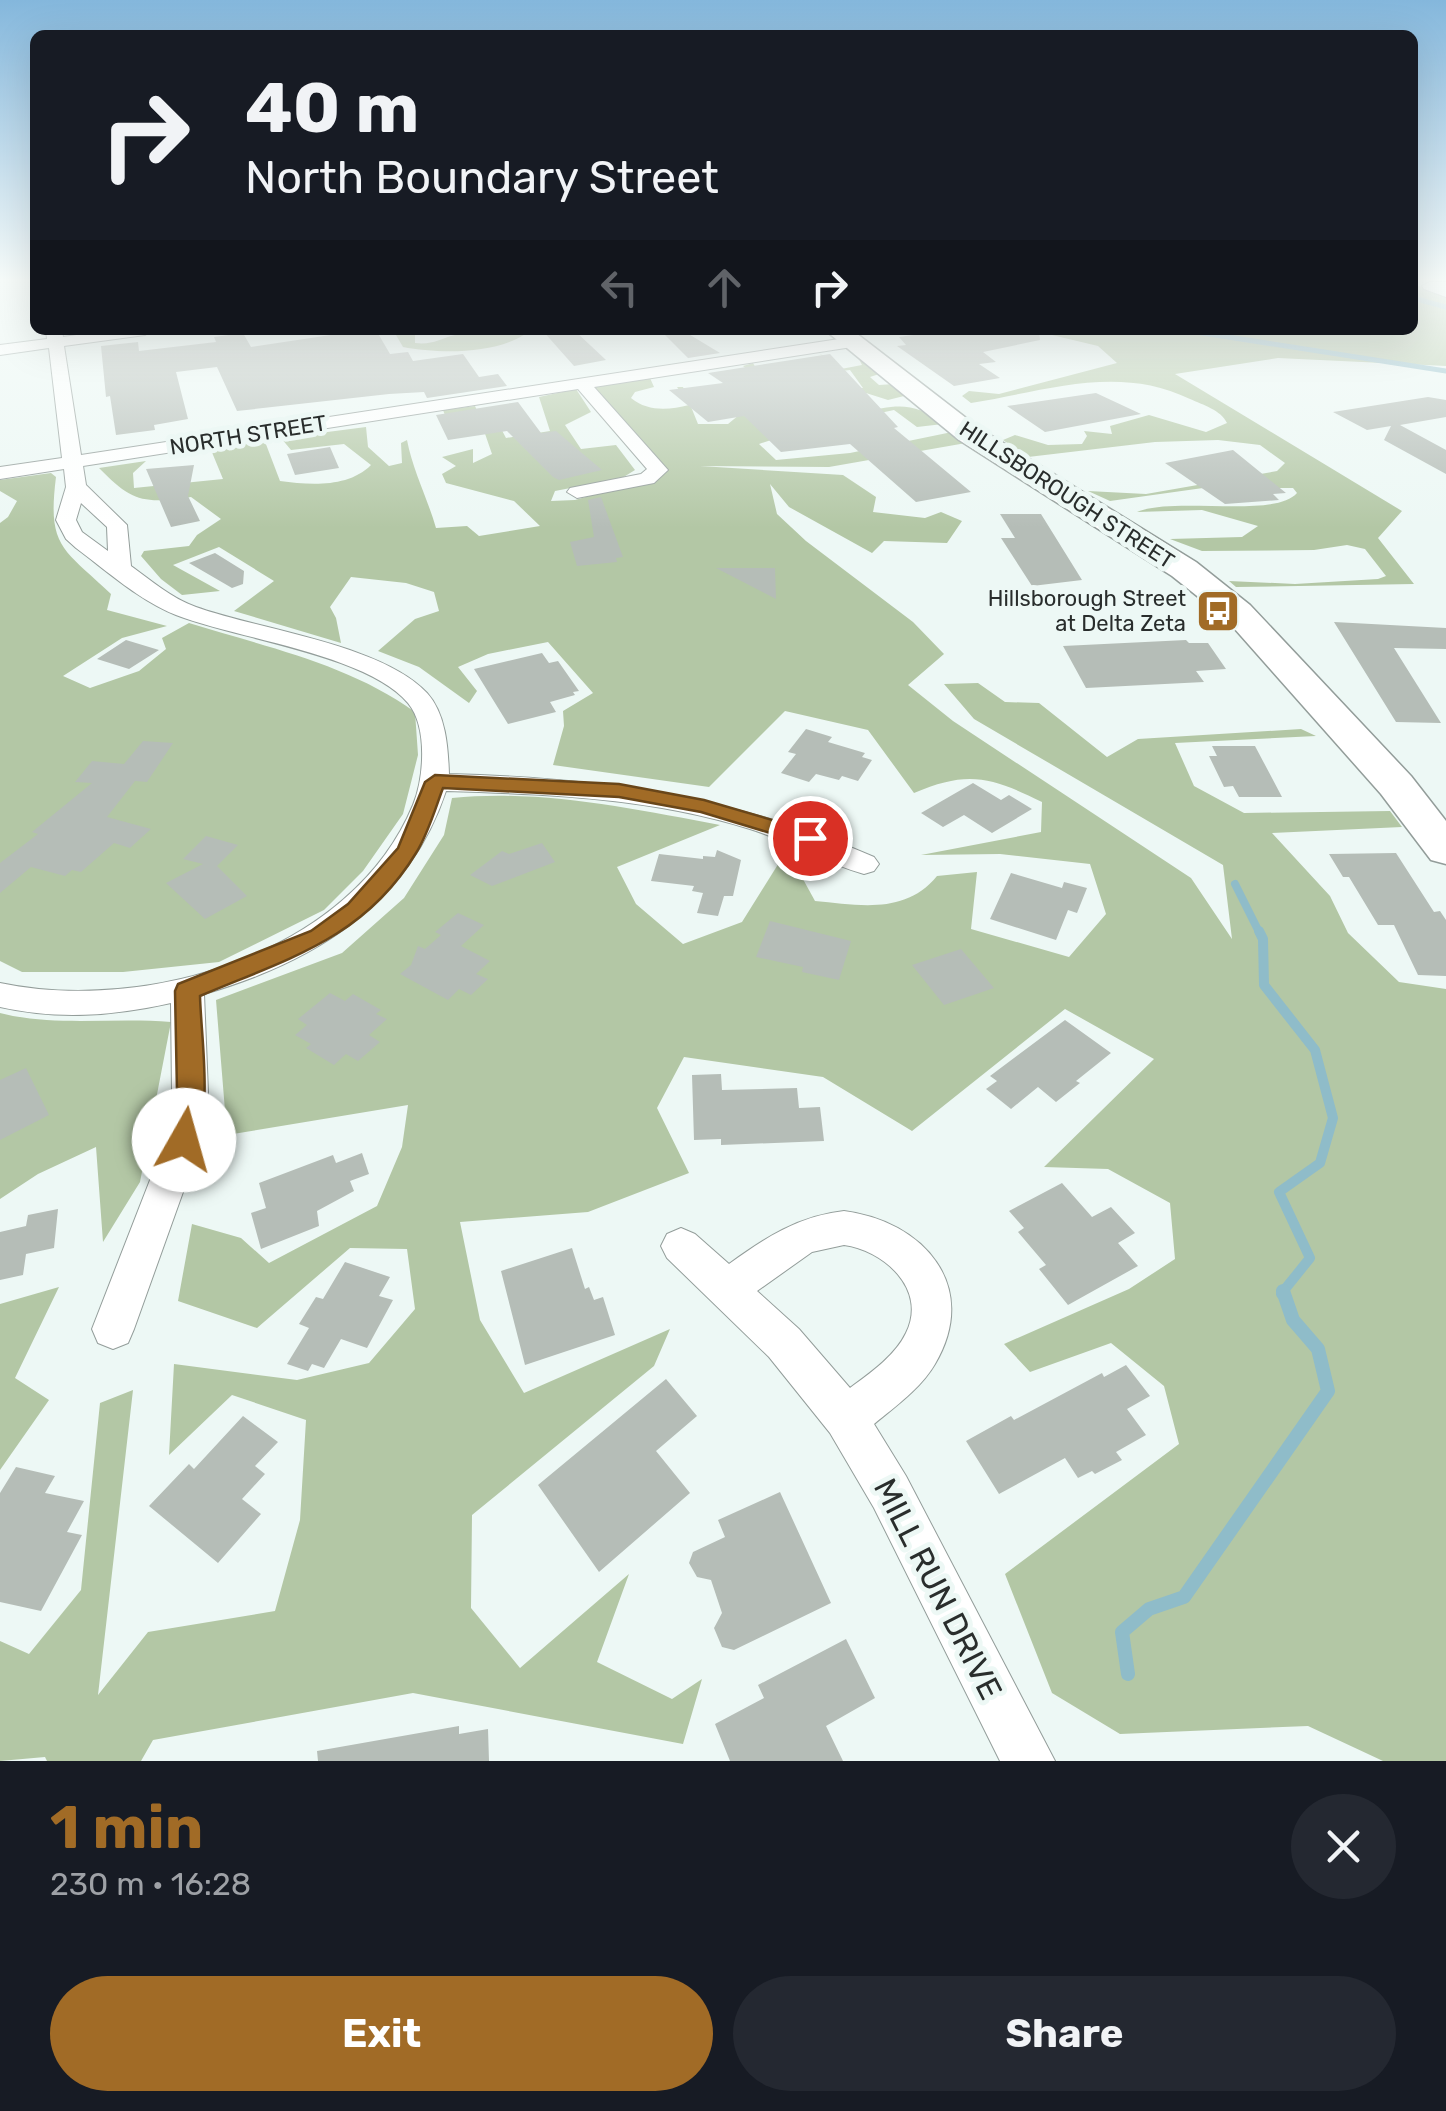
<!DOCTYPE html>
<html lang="en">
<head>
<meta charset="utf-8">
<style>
	body { margin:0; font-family:Rubik,sans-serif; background:#242831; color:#f1f3f6; height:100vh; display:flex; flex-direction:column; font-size:38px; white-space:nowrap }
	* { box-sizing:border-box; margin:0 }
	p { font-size:32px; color:#9ea1a6 }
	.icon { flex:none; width:55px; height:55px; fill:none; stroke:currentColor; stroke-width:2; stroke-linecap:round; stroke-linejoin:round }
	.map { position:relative; height:1761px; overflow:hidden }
	.details { display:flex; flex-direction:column; background:#171b24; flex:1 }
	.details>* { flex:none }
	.banner { position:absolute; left:30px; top:30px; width:1388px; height:305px; border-radius:15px; box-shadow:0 10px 40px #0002; background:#171b24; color:#f1f3f6; overflow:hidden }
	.pin { position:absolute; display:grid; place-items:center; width:85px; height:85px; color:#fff; margin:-42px; border:5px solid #fff; border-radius:50%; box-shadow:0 2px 10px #0007 }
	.me { position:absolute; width:110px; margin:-55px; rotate:7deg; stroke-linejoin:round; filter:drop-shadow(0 0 8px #0008) }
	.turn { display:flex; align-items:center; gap:35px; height:210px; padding:0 50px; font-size:45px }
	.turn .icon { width:130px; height:130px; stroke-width:2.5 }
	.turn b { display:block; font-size:70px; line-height:85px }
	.lanes { display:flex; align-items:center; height:95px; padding:0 50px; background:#0003; justify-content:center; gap:50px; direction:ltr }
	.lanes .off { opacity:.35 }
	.round { display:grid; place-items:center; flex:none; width:105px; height:105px; border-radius:52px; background:#242831 }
	.summary { display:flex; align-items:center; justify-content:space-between; height:170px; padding:0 50px }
	h1 { font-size:60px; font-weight:700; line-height:75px; color:#a16b26 }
	.primary-button { display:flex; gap:20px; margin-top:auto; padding:20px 50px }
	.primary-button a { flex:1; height:115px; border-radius:60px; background:#a16b26; color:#fff; font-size:40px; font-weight:700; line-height:115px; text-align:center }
	.primary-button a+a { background:#242831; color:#f1f3f6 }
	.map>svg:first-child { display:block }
	.forest { fill:#b3c7a5 }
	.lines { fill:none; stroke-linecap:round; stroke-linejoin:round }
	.stream-far3 { stroke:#8fbcc9; stroke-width:5 }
	.stream-far2 { stroke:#8fbcc9; stroke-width:8 }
	.stream-far1 { stroke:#8fbcc9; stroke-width:10 }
	.stream { stroke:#8fbcc9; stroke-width:14 }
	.building { fill:#b5bdb7 }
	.street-casing { stroke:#939d9a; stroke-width:2 }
	.secondary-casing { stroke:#939d9a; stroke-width:3 }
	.street { fill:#fff; fill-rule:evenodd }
	.secondary { fill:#fff; fill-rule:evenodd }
	.route { fill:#a16b26; stroke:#694619; stroke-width:2.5 }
	.labels { text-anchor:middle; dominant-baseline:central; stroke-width:10; stroke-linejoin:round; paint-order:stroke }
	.far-street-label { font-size:22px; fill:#292d2c; stroke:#edf8f5 }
	.far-poi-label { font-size:22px; fill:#292d2c; stroke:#edf8f5; text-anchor:end }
	.near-street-label { font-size:32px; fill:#292d2c; stroke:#edf8f5 }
</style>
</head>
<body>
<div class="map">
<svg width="1446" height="1761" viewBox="0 0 1446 1761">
	<rect width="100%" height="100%" fill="#edf8f5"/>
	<path class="forest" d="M1413,284L1446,295V366L1278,358L1175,374L1402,511L1378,538L1414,584L1236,587L1229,581L1295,584L1378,579L1386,576L1365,549L1347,545L1314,550L1202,551L1170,539L1242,537L1258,526L1202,510L1137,512C1174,496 1274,519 1297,493L1293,488H1203L1110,501L1088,491L1146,494L1277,471L1285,463L1260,445L1218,440L1155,442L1028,457L1003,440L1015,435L1048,445L1082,444L1087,436L1084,431L1112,434L1110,426L1149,415L1206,432L1227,423C1221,410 1203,405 1190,399C1118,364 1046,391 971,403L962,396L969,391L999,394L1117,363L1098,346L1031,330L1382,333L1412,330Z
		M504,330H531C500,355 440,354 403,347L396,335L399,331L415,335V343C433,345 439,339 455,335C473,331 487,339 504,330Z
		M819,353L841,369L862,365L858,357L879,374L870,377L879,385L894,384L908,395L888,400L866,393L862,413C896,404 916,402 943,424L917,427L894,410L805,429L759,444L776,460L850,453L952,432L966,443L829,467L700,466L843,475L876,497L873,512L925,518L941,512L962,521L947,543L884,541L872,553L789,507L770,484L777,514L806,541L913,622L944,654L908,685L953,721L1191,878L1232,939L1223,865L974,719L944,684L978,683L1005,702L1039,703L1107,757L1138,739L1301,729L1316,736L1175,743L1194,786L1244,813L1390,811L1402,827L1272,833L1330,896L1348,933L1399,982L1446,989V1761H1383L1308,1726L1120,1734L1052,1693L1005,1574L1179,1444L1164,1386L1111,1343L1030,1372L1004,1344L1129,1289L1175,1259L1170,1203L1108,1169L1044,1167L1154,1059L1065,1009L912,1131L823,1077L684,1057L657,1108L689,1173L588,1212L460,1222L480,1320L524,1393L670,1329L654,1366L472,1515L471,1608L520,1668L629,1574L597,1662L672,1699L702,1679L683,1744L413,1693L153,1740L141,1761H47L45,1757L0,1761V1641L29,1654L81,1590L100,1403L133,1390L98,1695L148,1632L275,1611L300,1520L306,1420L232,1395L169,1455L174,1364L297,1380L369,1363L415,1309L407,1249L350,1248L257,1328L178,1301L192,1224L241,1238L269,1263L377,1206L402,1147L408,1105L227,1135L216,1000L342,953L404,898L444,835L452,798C541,789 633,809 720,825L617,867L636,904L683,944L742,922L787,850L815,901C859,905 905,915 937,876L977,872L971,929L1069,957L1106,914L1090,864L1000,854L921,855L1041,832L1042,802C991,777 968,770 914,793L868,730L785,711L709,787L553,765L564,726L563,711L593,693L548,642L488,654L458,667L477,691L469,703L419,667L378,651L415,619L439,611L434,592L406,583L351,577L330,607L336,618L341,643L234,611L274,581L219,547L173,565L220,591L182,595L161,579L141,556L144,551L189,546L197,535L221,519L191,497C144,504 132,502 99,468L146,461L133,473L134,488L223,479L211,450L264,439L280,481C310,485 348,488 371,465L344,444L291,450L281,438L366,427L368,447L389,466L402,463L401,443L407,440C413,471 427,497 436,528L467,526L479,536L540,526L514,501L446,483L442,474L456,466L442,457L473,449V463L492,454L482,425L446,418L443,410L475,406L480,417L497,421L506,438L550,431L539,397L576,389L591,412L565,425L581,449L616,445L635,470L622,478L555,491L551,501L575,500L660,476L593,387L650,378L654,387L635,392L631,398C648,412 669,410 689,405L677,387H683L698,424H728L739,415L759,380L743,366L753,363L761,377L842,389L863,388L850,370L815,374L793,360L813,372L834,367Z
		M51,473L56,477C47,548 63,548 111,594L107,610L167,626L122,638L63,676L90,688L139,671L166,649L162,638L189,623C266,647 349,664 415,712L418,755L403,814L363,871L324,910L219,962L123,972H22L0,961V523L8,517L17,501L0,491V480Z
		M0,1013C54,1027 115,1017 171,1022L140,1182L103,1242L96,1147L38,1174L0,1199Z
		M59,1287L15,1378L49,1400L0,1470V1304Z"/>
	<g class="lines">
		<path class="stream-far3" d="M1413,298L1446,307
			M1183,330L1446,371"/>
		<path class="stream-far2" d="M1235,884L1260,934"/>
		<path class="stream-far1" d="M1259,931L1263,939L1264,985L1315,1050L1333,1118L1320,1163L1279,1192L1310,1258L1281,1294"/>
		<path class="stream" d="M1128,1674L1122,1632L1149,1609L1184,1597L1328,1391L1318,1349L1293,1320L1283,1291"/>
	</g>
	<path class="building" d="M364,330H376L390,354L408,352L413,361L463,354L479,377L498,374L507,386L427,398L424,392L389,394L237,411L217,367L176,372L188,419L154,425L155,430L116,435L110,396L106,397L101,346L138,342L139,351L216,342L214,337L243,333L251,347Z
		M542,330H574L606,360L574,366Z
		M660,330H682L720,353L688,358Z
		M949,330H1039L1040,340L983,352L996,362L979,364L1000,378L954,386L897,346L906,345L899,337Z
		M830,354L898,427L894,428L971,492L916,502L850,444L781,452L744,416L708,422L669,390L723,383L708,373Z
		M1096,393L1141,414L1045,432L1007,406Z
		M1428,397L1446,400V417L1400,425L1446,450V474L1384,440L1391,426L1367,430L1333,412Z
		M518,402L541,433L556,431L602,470L559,480L553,477L507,431L448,440L436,415Z
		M330,447L339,468L295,475L287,454Z
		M1233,450L1286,493L1273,494L1279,500L1225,504L1165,463Z
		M194,465L188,496L200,521L171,527L146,469Z
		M601,497L623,557L616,558L617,562L577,566L570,542L594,537L588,500Z
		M1000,514H1041L1082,580L1032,586L1001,538H1015Z
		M215,553L244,571L243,584L232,588L189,563Z
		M716,568H775L776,599Z
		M1334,622L1446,628V649L1394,648L1441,723L1396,722Z
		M126,640L159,650L129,669L97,659Z
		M1186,640L1189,643H1208L1226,669L1196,671L1204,682L1086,688L1063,646Z
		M542,653L549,663L558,661L579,691L573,692L575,695L550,702L556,712L508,724L474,669Z
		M806,729L832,737L828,742L865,753L862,757L872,760L858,781L842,776L839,780L816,774L809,782L781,773L796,754L788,752Z
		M143,741L173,743L147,782L135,781L107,817L151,829L130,848L114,843L81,872L72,870L65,876L31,867L0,893V863L38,834L32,832L92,783L75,782L92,761L124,764Z
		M1212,746H1255L1282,797H1239L1233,786L1224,787L1209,756H1217Z
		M973,783L1001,800L1009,795L1032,809L992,833L964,815L943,827L921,813Z
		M206,836L238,845L217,866L247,896L205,919L166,883L203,864L183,859Z
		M542,843L555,862L492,886L470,875L502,851L509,854Z
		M717,850L741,860L733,896H724L718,916L697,913L703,893L692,891L694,886L651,881L659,854L703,859V856L715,857Z
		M1396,853L1434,912L1440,911L1446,920V976L1418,975L1394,925H1378L1349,877H1343L1329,854Z
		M1011,873L1062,888L1064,882L1087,888L1077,913L1068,910L1056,940L990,919Z
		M458,913L484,925L461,946L490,961L476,974L488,979L471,995L459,989L448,1000L400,974L411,965L418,946L425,949L441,935L435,932Z
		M770,921L851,941L839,980L802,972L803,967L756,957Z
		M961,949L994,988L944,1005L912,965Z
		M330,993L345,1001L353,994L381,1010L376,1014L387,1019L369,1035L380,1042L358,1061L346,1054L334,1065L306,1048L311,1044L295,1035L307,1025L298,1019Z
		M1065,1020L1111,1053L1076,1081L1080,1083L1056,1102L1038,1087L1011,1109L986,1089L997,1081L990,1076Z
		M26,1068L49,1115L0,1140V1080Z
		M721,1074L722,1090L797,1088L799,1108L820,1107L824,1141L721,1145V1139L694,1140L692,1075Z
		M362,1153L369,1174L350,1181L354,1191L317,1211L319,1226L261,1249L251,1213L266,1208L259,1183L333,1155L336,1163Z
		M1062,1183L1092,1217L1111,1207L1135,1233L1118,1243L1138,1266L1068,1305L1039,1269L1046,1265L1018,1232L1024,1228L1009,1211Z
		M58,1209L54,1248L26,1254L23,1275L0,1280V1232L26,1226L28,1215Z
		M572,1248L585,1289L589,1287L594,1300L603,1297L615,1335L525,1365L501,1271Z
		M345,1262L390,1277L379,1296L393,1300L367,1348L341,1339L324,1368L312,1364L308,1371L287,1364L309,1328L299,1324L316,1297L323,1299Z
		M1126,1365L1150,1396L1127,1409L1146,1435L1116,1452L1122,1460L1095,1474L1092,1471L1078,1478L1065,1458L999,1494L966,1441L1011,1416L1014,1420L1102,1373L1104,1377Z
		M666,1379L697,1416L656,1451L690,1493L599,1572L538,1485Z
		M243,1416L278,1442L255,1466L265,1474L242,1499L261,1514L218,1563L149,1506L189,1464L194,1469Z
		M16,1467L55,1476L45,1493L84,1501L67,1532L82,1535L41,1611L0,1602V1493Z
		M780,1492L831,1603L734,1650L722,1647L714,1628L722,1613L711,1580L697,1577L689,1563L693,1552L725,1537L718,1520Z
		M846,1639L875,1698L826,1726L843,1761H730L715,1724L764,1698L758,1685Z
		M459,1726V1734L488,1729L489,1761H318L317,1751Z"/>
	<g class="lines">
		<g class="street-casing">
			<path id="street" d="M1429,282H1446V297L1424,289L1422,286Z
				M46,330H62L63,337L111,330H153L145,335L64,346L81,455L852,337L860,342L852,347L594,387L668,470L654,483L577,498L567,492L570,488L641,474L647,469L578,389L83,466L86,485L127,525L131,566C152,581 171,598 196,607C260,630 381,644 427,693C446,714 448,747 449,774C601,778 734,796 874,857L879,864L874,871L864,874C825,863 789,841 750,829C652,798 548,794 446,791C408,905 314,962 204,994L208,1092L202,1139L134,1329L128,1343L113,1349L98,1343L92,1329L166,1139L172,1092L171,1003C113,1016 58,1020 0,1007V983C147,1014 352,953 413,805C424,778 428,727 408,703C366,654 237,639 176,615C140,601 107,571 76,548L66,539L56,520L66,487L64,469L0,479V467L62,458L49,348L0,355V345L47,339ZM81,503L107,527L108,551L82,532L76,520Z
				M844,1211C923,1221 981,1286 935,1364C921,1388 896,1406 874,1424L906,1476L1055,1761H1000L874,1508L830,1433L769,1357L667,1258L661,1246L667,1234L681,1228L695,1234L729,1264C765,1238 798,1216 844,1211ZM844,1245C883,1250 928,1289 906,1333C895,1356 869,1374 850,1388L799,1329L757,1291L812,1252Z"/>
		</g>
		<g class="secondary-casing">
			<path id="secondary" d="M825,330H852L979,428L1196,562L1250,605L1411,776L1446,821V864L1431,860L1381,794L1226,619L1172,576L959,440Z"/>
		</g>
		<use href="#street" class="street"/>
		<use href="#secondary" class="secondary"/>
	</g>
	<linearGradient id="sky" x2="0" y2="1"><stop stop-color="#84b7dc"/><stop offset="0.53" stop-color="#f7fcfa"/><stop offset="1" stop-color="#f7fcfa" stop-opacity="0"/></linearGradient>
	<rect width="1446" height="528" fill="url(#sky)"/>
	<path class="route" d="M435,775L619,784L704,800L817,833L821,838L810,845L701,812L619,797L443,788C435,809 428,834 416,853C364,939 287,959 200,996C201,1037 213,1110 194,1148L184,1151L174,1148L170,1140L177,1092L175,991L178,984L311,931L348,904L398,848L425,782Z"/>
	<defs>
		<g id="bus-square" transform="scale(2.25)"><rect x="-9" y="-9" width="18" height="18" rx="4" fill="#a16b26" stroke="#edf8f5"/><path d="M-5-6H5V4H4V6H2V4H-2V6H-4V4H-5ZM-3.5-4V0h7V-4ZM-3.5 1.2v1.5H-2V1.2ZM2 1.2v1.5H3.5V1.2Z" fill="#fff"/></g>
	</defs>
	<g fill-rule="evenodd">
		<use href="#bus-square" x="1218" y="611"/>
	</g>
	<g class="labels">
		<g class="far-street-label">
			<text transform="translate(248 435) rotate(-9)">NORTH STREET</text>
			<text transform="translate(1067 495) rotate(33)">HILLSBOROUGH STREET</text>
		</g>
		<g class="far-poi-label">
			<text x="1186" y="598">Hillsborough Street<tspan x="1186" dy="25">at Delta Zeta</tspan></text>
		</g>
		<g class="near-street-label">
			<text transform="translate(938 1589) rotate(63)">MILL RUN DRIVE</text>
		</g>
	</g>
</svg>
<div class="pin" style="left:810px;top:838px;background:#d93025"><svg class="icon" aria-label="arrive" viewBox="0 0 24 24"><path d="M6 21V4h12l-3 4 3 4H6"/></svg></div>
<svg class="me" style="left:184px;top:1140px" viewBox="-20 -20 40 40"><circle r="19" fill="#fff"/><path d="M0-13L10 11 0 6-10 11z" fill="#a16b26"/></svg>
<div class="banner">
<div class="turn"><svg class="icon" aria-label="right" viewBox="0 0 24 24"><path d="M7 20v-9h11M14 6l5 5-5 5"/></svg><div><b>40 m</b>North Boundary Street</div></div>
<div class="lanes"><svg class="icon off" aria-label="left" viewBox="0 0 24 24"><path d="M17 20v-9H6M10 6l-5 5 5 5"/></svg><svg class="icon off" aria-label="ahead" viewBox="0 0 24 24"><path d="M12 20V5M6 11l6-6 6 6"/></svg><svg class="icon" aria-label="right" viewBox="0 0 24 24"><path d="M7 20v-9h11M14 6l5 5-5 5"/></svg></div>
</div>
</div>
<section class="details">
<div class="summary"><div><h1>1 min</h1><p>230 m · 16:28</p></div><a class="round"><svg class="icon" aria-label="close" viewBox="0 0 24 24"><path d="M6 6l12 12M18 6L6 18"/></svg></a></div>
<div class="primary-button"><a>Exit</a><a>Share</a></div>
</section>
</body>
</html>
